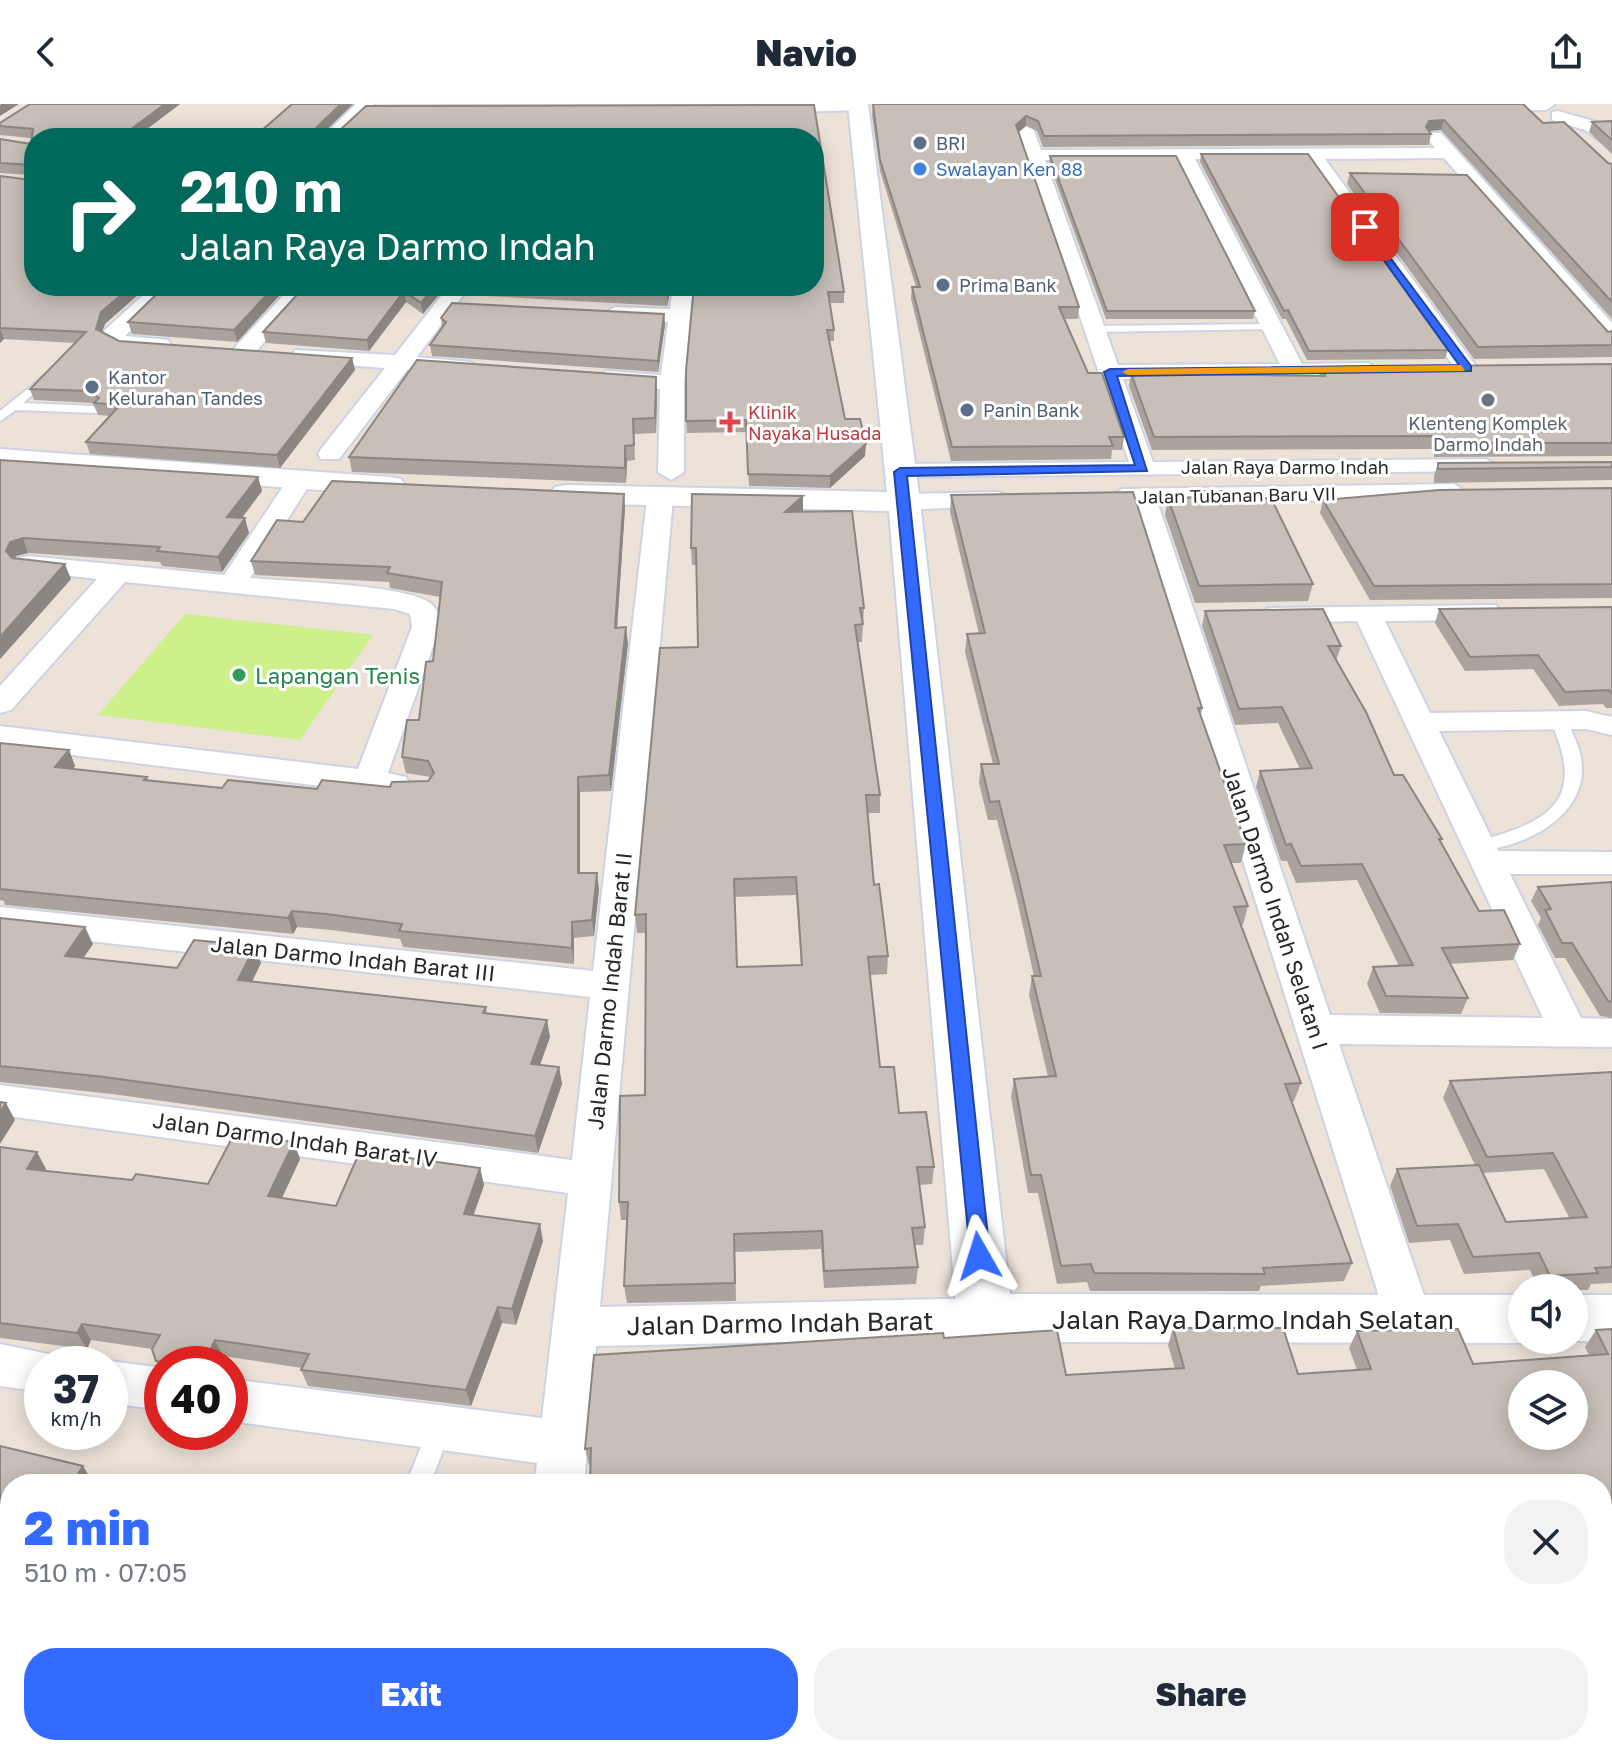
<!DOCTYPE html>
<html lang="en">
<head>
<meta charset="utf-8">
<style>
	body { margin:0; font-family:"Golos Text",sans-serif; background:#f2f2f3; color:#1f2937; height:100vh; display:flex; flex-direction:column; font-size:30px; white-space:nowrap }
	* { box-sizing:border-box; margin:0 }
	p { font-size:26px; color:#747a83 }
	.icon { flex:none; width:44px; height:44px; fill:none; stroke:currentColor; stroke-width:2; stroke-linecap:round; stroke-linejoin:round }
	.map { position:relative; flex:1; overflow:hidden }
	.details { position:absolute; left:0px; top:1370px; width:1612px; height:282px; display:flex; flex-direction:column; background:#fff; border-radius:32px 32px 0 0; box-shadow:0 4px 20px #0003 }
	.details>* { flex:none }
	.banner { position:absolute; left:24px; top:24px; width:800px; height:168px; border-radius:32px; box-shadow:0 4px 20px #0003; background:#00695c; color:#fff; overflow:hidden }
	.fabs { position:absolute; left:1508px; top:1170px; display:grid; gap:16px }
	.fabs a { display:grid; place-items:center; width:80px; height:80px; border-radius:50%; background:#fff; box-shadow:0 4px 20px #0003; font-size:40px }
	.speed { position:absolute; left:24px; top:1242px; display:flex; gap:16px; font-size:40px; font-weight:700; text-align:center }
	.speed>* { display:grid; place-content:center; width:104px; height:104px; border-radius:50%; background:#fff; box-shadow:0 4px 20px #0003; line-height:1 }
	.speed small { font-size:20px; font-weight:400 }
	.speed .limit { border:12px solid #d22; background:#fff; color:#111 }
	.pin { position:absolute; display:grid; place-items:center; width:68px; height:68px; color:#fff; margin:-34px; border-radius:16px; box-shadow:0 4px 12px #0006 }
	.me { position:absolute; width:88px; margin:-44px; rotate:354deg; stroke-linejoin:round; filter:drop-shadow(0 0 6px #0008) }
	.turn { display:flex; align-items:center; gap:28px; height:168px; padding:0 24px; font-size:36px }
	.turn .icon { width:104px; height:104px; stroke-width:2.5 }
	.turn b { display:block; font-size:56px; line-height:68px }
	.round { display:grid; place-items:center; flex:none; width:84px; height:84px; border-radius:32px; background:#f2f2f3 }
	.summary { display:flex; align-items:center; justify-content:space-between; height:136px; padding:0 24px }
	h1 { font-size:48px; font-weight:800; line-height:60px; color:#336aff }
	.cta { display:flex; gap:16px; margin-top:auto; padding:16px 24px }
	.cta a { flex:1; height:92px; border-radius:32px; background:#336aff; color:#fff; font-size:32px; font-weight:800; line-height:92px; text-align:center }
	.cta a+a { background:#f2f2f3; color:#1f2937 }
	header { display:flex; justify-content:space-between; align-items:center; height:104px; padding:0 24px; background:#fff; font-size:36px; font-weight:800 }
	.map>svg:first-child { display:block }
	.pitch { fill:#cdf08a }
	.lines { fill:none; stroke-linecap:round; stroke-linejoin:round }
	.lane-casing { stroke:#ced3e3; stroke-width:4 }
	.street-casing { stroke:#ced3e3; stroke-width:4 }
	.secondary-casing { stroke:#ced3e3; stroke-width:4 }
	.lane { fill:#fff; fill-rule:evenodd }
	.street { fill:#fff; fill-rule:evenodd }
	.secondary { fill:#fff; fill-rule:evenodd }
	.wall { fill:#aba49e; fill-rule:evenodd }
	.shaded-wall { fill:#8b8681 }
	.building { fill:#c7bfb8; stroke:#8b8681; stroke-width:2; fill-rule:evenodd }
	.route { fill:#336aff; stroke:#2145a6; stroke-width:2 }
	.slow { fill:#f59e0b }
	.service-dot { fill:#5c6f8a; stroke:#fff; stroke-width:3 }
	.shop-dot { fill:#3f7fe0; stroke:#fff; stroke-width:3 }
	.worship-dot { fill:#6b7280; stroke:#fff; stroke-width:3 }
	.health-dot { fill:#e0444e; stroke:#fff; stroke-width:3 }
	.leisure-dot { fill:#2e9e5b; stroke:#fff; stroke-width:3 }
	.labels { text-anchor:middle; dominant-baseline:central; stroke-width:6; stroke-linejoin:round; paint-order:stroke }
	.far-service-label { font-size:18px; fill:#4e5e75; stroke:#fff; text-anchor:start }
	.far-shop-label { font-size:18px; fill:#366cbe; stroke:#fff; text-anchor:start }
	.far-health-label { font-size:18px; fill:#be3a42; stroke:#fff; text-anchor:start }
	.far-worship-label { font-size:18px; fill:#5b616d; stroke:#fff }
	.far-street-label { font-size:18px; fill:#282828; stroke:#fff }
	.leisure-label { font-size:22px; fill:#27864d; stroke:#fff; text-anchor:start }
	.street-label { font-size:22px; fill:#282828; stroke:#fff }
	.near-street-label { font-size:26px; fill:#282828; stroke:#fff }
</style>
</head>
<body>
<header><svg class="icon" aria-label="back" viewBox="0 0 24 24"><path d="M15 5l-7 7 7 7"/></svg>Navio<svg class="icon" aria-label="share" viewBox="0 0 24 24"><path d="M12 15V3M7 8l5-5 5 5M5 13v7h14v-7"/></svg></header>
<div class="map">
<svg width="1612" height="1651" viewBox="0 0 1612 1651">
	<rect width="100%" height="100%" fill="#ece2d8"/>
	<path class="pitch" d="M185,510L373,531L300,636L98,611Z"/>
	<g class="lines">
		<g class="lane-casing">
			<path id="lane" d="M1272,220L1276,221V225L1094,228L1089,225L1094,222Z
				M50,267L56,270L54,272L23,299L93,302L99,306L97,309L16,306L0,317V307Z
				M1558,611C1568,614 1571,626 1575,635C1600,690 1554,729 1505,742C1495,744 1485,749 1475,746L1472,742L1475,738C1549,718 1588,698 1550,616Z
				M439,1315L447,1318L451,1326L430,1380H406L431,1318Z"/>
		</g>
		<g class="street-casing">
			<path id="street" d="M356,0H374L340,34H321Z
				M755,0H866V1L858,6L759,9L751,4Z
				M1018,0L1026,5L1041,46L1435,44L1426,33L1429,29H1441L1612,219V239L1604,237L1444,54L1325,55L1478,265L1467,272L1459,270L1308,55H1195L1302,260L1368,259L1379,266L1368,273L1123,275L1153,358L1486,355L1498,362L1495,367L891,373L887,368L900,360L1129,358L1010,5ZM1045,56H1177L1280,260L1118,261Z
				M1469,0H1554V1L1546,6L1476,7L1470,5Z
				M1558,7L1597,18L1612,31V45L1585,26L1552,16V8Z
				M153,182H175L125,232L168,236L171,241L168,246C150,250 115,250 102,235L105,226Z
				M292,182H313L252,252H236L233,247L236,242Z
				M449,182H470L417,253L471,258L474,263L471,268L407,266L339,355H321L318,350L321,345L385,264L303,258L292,251L295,246L395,251Z
				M673,182H693L684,279V368L671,376L658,368L660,285L606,281L595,274L606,267L661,271L668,218L615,215L604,209L615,203L670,205Z
				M299,369L312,377L250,474C291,478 394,480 427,497C437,502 440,513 440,523L388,669L406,673L410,680L406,687L369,688L0,642V622L358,665L412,523L410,510L394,505L125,478L11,606L0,609V582L97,475L18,466L14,460L18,454L28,452L224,471L290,372Z
				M1454,380L1467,388L1463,393L1158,400L1330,911L1543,914L1357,517L1277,519L1267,516L1263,510L1267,504L1496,501L1500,507L1496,513L1486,516L1385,517L1430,609L1586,607L1612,613V631L1586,625L1439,627L1498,747L1612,748V770H1510L1581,914L1612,915V943L1339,940L1432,1215L1425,1229L1409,1235L1393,1229L1386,1215L1132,401L1113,398L1109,393L1122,385Z
				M660,387L673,395L600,1203L985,1194L1001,1200L1008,1214L1001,1228L985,1234L596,1242L584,1380H534L537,1359L230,1317V1275L542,1314L568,1089L0,1011V981L572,1056L590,893L0,827V803L593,867L647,395Z
				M998,388L1007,391L1011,396L1007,401L904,406L891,398L904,390Z
				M0,1240L58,1252L62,1260H42V1288L0,1282Z
				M110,1257L162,1264V1306L110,1299V1260H102Z
				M1602,1483H1612V1535H1602Z
				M1602,1626L1612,1651H1556L1553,1642H1602Z
				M506,1642H562L561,1651H505Z
				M836,1642H892L893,1651H837Z"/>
		</g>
		<g class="secondary-casing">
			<path id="secondary" d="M848,0H868L920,398L1010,1190L1522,1191V1236H1531L1522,1239L985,1238L965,1231L957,1214L889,407L566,399L555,397L550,390L555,383L566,381L887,388Z
				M0,345L390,373L401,375L406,382L401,389L390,391L0,363Z
				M1574,1191H1612V1239L1565,1236H1574Z"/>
		</g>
		<use href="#lane" class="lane"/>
		<use href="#street" class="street"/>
		<use href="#secondary" class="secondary"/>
	</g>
	<path class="wall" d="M30,0H180L135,34H34L105,220L102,228L119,237L352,254L355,266L280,364L90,350L86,338L110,312L98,311L93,299L34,296L30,285L75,239L4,235L0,239V72L31,76V71L0,69V35L31,40V34L0,31V32V19Z
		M292,0H353L327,25L844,188V199H830L834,226V237H829L845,315L865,352L830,384L749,382L746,328L687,329L686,317L814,182L253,34Z
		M873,0H1523L1543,19L1608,59L1612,60V215L1441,26L1429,27L1431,30L1429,41L1043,43L1037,27L1026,22L1019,28L1079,203L1078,215H1064L1088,269L1124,333L1122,346H1112L1111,355L951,357L911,195L912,183H916L880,67L872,11Z
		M1612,17V50L1589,28L1592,18Z
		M1201,50L1448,246L1445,255L1307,256L1286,215H1282L1200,58Z
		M1050,52L1255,207L1253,215H1106L1049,59Z
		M1350,69L1608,228L1612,227V253L1474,255L1347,80Z
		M165,182H288L237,238L132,230L128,218Z
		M305,182H446L423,210L406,198L369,247L266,239L263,228Z
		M465,182H671L667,202L467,191Z
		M664,210L665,221L658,268L432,252L430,241L442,223L441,214Z
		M1612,260V352L1434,353V345L1152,346L1129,282L1131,269L1319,272L1321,263Z
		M656,273L657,288L656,329L634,330L635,356L627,357L626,379L352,368L349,353Z
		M0,356L258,373L262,387L242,414L249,429L222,468L162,462L160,458L28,449L16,452L15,454L71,475L0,555Z
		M1612,358V376L1434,379V372L1438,359Z
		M1612,384V494L1370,496L1320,409L1323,396Z
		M1203,387L1234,395L1313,480L1308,497L1195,499L1165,411L1168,394L1202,393Z
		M951,391L1202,604L1201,611L1246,740L1241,759H1231L1248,802L1243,821H1240L1301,979L1294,997L1292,998L1352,1159L1344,1177L1261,1182L1259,1187H1090L1087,1178L1057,1180L1038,1089H1028L1011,993L1014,975L1048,973L1029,891L1032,872H1034L1017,796L997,716H988L979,679L981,660H993L965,548L967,530H979L950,408Z
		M803,392V407L864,504L862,538H858L880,691V709H868L874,781L888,852L887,870L870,871L880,963L899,1009L934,1063L932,1080L919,1081L925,1123L923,1141H915L918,1163L916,1180L824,1184L821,1145L735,1148L736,1197L627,1199L624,1182L627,1116H621L619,1098L645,991L646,829H637L635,811L698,543L697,461H692L691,444ZM796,791L801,861L737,863L734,793Z
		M625,404L617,524L628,539L611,687L580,688V769L599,785L594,832L574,834V860L403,843L400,835L331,826L297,823L293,830L5,801L4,797L0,796V639L69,646L75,662L73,665L147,673L148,676L222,684L317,685L390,683L428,677L431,673L406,669L402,653L419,616L433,557L440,493L390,484L389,478L255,471L251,457L303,418Z
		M1612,503V604H1606L1603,600L1559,602L1533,565L1465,567L1435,519L1439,505Z
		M1205,507L1341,542L1336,557L1394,671L1442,735L1441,738L1479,807L1520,840L1513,856L1450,860L1468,894L1461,910L1380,909L1367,880L1373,863L1399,862L1357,776L1296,779L1287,757H1281L1256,683L1260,667L1300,665L1278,619L1235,621L1202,522Z
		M1612,778V914L1600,912L1565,854H1555L1538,821L1541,814L1531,797L1538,783Z
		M0,814L93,840L83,854L177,864L261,859L252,878L486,903L487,909L550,933L540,961L559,963L562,980L538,1049L112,990L0,978Z
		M1612,968V1179L1591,1180L1588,1186H1574V1184H1538L1530,1166L1464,1170L1450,1136L1409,1139L1390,1082L1397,1065L1475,1061L1443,994L1450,977ZM1544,1065L1570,1115L1506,1118L1483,1069Z
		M0,1043L46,1065L45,1067L132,1076L208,1080L300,1055L282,1094L336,1102L480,1064L484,1081L473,1112L543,1137L516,1221L502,1219L471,1302L308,1282L301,1266L302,1264L223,1252L219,1260H162V1267L156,1257L152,1245L91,1236L87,1245L0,1234Z
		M1173,1224L1298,1270L1357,1266L1349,1244L1357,1227L1473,1260L1589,1251L1585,1243L1596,1226L1612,1225V1481L1602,1493V1380L589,1361L585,1345L944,1234L1066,1271L1175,1265L1168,1241Z
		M941,1642H1128L1100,1643L1101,1651H942Z
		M1220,1642H1545L1548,1651H1222Z"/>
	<path class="shaded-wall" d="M1,0H19L0,12V1Z
		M165,0H180L135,34H119Z
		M341,0H353L318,34L316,24Z
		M1026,12V22L1015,31L1016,21Z
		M1444,16L1441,26L1427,27L1423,33L1426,23L1429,17Z
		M132,182H148L105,220L99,236L96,225L101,208Z
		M275,182H288L237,238L234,226Z
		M435,182H446L423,210L421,199Z
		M668,182H671L667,202V191Z
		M404,187L406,198L369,247L367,236Z
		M664,210L665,221L658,268V257Z
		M0,224L4,235L0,239Z
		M352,254L355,266L280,364L277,351Z
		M656,273L657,288L656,329L655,314Z
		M866,340L865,352L830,384V372Z
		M625,342L627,357L626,379L625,364Z
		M258,373L262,387L231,428L227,413Z
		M624,390L625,404L616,539L615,524Z
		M803,392V409L785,408Z
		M245,414L249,429L222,468L218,453Z
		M23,434L28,449L16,452L12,462L6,447L10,438Z
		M65,460L71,475L0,555V533Z
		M626,523L628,539L611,687L609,671Z
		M69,646L75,662L62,679L55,663Z
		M578,673L580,688V785L578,769Z
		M597,769L599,785L594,832L592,816Z
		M292,807L297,823L293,830L288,814Z
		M572,818L574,834V860L572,844Z
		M85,823L93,840L73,869L65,852Z
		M255,842L261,859L244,893L238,876Z
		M547,916L550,933L534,977L531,960Z
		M559,963L562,980L538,1049L535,1032Z
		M6,999L15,1016L0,1040V1008Z
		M294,1038L300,1055L275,1109L268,1092Z
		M37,1048L46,1065L36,1082L27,1065Z
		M480,1064L484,1081L468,1127L464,1110Z
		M540,1120L543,1137L516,1221L512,1205Z
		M498,1203L502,1219L471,1302L466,1286Z
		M82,1220L91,1236L87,1245L77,1229Z
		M215,1236L223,1252L219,1260H203Z
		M83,1362L93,1378L92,1380H72Z
		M10,1481V1517L0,1534V1498Z"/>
	<path class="building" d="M30,0H165L119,34H34V182H132L101,208L96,225L119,237L352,254L277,351L86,338L120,301L94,299L99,294L89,287L30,285L86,228L0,224V72L31,76L33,61L0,59V35L31,40L33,25L0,22V19Z
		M292,0H341L316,24L340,26L366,2L814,1L844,188H828L834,226H827L845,315H860L866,340L830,372L748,370L746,316L686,317V267L694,182H814V34H253Z
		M873,0H1523L1543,19L1564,18L1608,59L1612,60V198L1444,16L1429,17L1426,23L1431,30L1044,32L1038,17L1026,12L1016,21L1079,203H1059L1088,269H1102L1124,333H1109L1113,342L952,343L912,183H920L880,56Z
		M1612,17V36L1592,18Z
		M1201,50H1308L1448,246L1309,247L1288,206L1284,207Z
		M1050,52H1176L1255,207H1107Z
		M1350,69L1467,71L1608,228L1612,227V241L1478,243Z
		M165,182H275L234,226L128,218Z
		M305,182H435L421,199L404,187L367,236L263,228Z
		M501,182H668L667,191Z
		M452,199L664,210L658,257L430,241L446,218L441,214Z
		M417,256L656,273L655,314L633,315L634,341L625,342V364L349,353Z
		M1612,260V339H1438L1437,332L1154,333L1131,269L1325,272L1321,263Z
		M0,356L258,373L227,413L245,414L218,453L157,447L160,443L23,434L10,438L6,447L12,454L65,460L0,533Z
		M1612,358V363L1438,365V359Z
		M332,377L624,390L615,524L626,523L609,671L578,673V769H597L592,816L572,818V844L399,827L402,820L326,810L292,807L288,814L0,785V639L69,646L55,663L147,673L144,676L222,684L228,676L317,685L322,676L390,683L392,678L428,677L434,669L428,657L402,653L407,616H419L426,558L433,557L442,478L387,469L390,463L251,457L277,416L303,418Z
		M1612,384V480L1374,482L1323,396L1439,386Z
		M1203,387H1229L1234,395L1271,394L1313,480L1199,482L1168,394L1204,393Z
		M1133,388L1202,604H1198L1246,740L1224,741L1248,802L1234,803L1301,979L1285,980L1352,1159L1263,1164L1265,1170L1094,1169L1091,1160L1061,1162L1041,1071H1031L1014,975L1056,972L1032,872H1041L1019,777L999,697L990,698L981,660H999L967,530L985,529L951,391Z
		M692,390L803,392L785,408L852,407L864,504H860L863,520L855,521L880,691H866L874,781L879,780L888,852L868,853L880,963H894L899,1009L926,1008L934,1063H917L925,1123L912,1124L918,1163L824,1167L822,1127L734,1130L735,1179L624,1182L628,1098H619L620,992L645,991L646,810L635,811L660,544L698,543L696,444H691ZM796,773L802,861L737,863L734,775Z
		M1612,503V590L1609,586L1565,588L1538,551L1470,553L1439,505Z
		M1323,505L1341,542H1328L1366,608L1394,671H1403L1442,735H1439L1479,807L1504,806L1520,840L1442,844L1468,894L1386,892L1373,863L1413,861L1362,760L1301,762L1291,740L1286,741L1260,667L1312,664L1282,603L1239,605L1205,507Z
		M1612,778V898L1608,897L1572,839H1562L1545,806L1551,805L1538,783Z
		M0,814L85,823L65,852L177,864L194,836L255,842L238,876L486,903L483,909L547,916L531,960L559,963L535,1032L104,973L0,962Z
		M1612,968V1163L1595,1164L1598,1169L1550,1172L1539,1149L1473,1153L1458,1120L1417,1122L1397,1065L1479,1061L1506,1118L1587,1113L1553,1049L1487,1053L1450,977Z
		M0,998L6,999L0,1008Z
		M234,1030L294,1038L268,1092L336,1102L360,1047L480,1064L464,1110L540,1120L512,1205L498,1203L466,1286L301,1266L309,1250L215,1236L203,1260H176L156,1257L152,1245L160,1231L82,1220L77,1229L0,1219V1043L37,1048L27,1065L132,1076L136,1070L208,1080Z
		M1173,1224H1283L1298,1270L1371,1265L1357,1227L1458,1225L1473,1260L1608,1250L1596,1226L1612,1225V1481L1602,1482V1380H590L591,1344L585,1345L594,1251L943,1229L944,1234L1057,1226L1066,1271L1184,1264ZM1522,1280H1574V1332H1522Z
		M0,1342L83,1362L72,1380H10V1481L0,1498Z
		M0,1583L10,1585V1642H415L438,1648L437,1651H0Z
		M586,1642H849L850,1651H586Z
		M946,1642H1099L1101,1651H947Z
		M1231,1642H1545L1548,1651H1233Z"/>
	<path class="route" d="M1365,120L1471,262V267L1117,272L1147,367L907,372L990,1152L986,1158H971L894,368L900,364L1135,361L1104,268L1110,265L1459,261L1360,123Z"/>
	<path class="slow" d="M1461,261L1465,267L1128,271L1122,268L1128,265Z"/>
	<g class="service-dot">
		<circle cx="920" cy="39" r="8"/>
		<circle cx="943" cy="181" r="8"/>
		<circle cx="92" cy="283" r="8"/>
		<circle cx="967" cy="306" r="8"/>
	</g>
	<circle class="shop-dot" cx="920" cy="65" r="8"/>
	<circle class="worship-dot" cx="1488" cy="296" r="8"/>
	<path class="health-dot" d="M726 306h8v8h8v8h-8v8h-8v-8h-8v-8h8z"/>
	<circle class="leisure-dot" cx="239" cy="571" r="8"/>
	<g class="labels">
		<g class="far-service-label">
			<text x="936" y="39">BRI</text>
			<text x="959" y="181">Prima Bank</text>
			<text x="108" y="273">Kantor<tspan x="108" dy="21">Kelurahan Tandes</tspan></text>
			<text x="983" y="306">Panin Bank</text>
		</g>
		<g class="far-shop-label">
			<text x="936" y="65">Swalayan Ken 88</text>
		</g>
		<g class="far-health-label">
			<text x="748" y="308">Klinik<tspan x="748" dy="21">Nayaka Husada</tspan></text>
		</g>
		<g class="far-worship-label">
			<text x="1488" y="319">Klenteng Komplek<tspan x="1488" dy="21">Darmo Indah</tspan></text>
		</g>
		<g class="far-street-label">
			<text x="1285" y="363">Jalan Raya Darmo Indah</text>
			<text transform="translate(1237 391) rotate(-1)">Jalan Tubanan Baru VII</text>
		</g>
		<g class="leisure-label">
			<text x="255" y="571">Lapangan Tenis</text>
		</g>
		<g class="street-label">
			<text transform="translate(1276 804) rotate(72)">Jalan Darmo Indah Selatan I</text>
			<text transform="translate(353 854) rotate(6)">Jalan Darmo Indah Barat III</text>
			<text transform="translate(609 887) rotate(-84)">Jalan Darmo Indah Barat II</text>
			<text transform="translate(295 1035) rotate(8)">Jalan Darmo Indah Barat IV</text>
		</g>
		<g class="near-street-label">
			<text x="1253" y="1215">Jalan Raya Darmo Indah Selatan</text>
			<text transform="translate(780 1219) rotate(-1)">Jalan Darmo Indah Barat</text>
		</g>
	</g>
</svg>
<div class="fabs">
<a><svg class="icon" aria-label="sound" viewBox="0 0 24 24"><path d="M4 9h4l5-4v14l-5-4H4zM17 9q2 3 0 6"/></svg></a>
<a><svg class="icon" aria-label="layers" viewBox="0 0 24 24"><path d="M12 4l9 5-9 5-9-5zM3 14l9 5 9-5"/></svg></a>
</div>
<div class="speed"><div>37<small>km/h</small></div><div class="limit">40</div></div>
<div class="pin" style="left:1365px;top:123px;background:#d93025"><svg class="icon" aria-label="arrive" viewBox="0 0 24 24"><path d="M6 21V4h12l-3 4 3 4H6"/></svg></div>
<svg class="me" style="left:979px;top:1152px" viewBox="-20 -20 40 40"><path d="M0-17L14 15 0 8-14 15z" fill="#336aff" stroke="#fff" stroke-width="4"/></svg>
<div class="banner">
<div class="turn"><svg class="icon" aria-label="right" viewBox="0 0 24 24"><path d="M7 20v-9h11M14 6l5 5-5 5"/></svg><div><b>210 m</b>Jalan Raya Darmo Indah</div></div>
</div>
<section class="details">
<div class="summary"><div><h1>2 min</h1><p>510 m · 07:05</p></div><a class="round"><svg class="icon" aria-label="close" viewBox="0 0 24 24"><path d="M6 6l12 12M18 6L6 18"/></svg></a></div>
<div class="cta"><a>Exit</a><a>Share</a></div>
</section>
</div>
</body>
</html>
